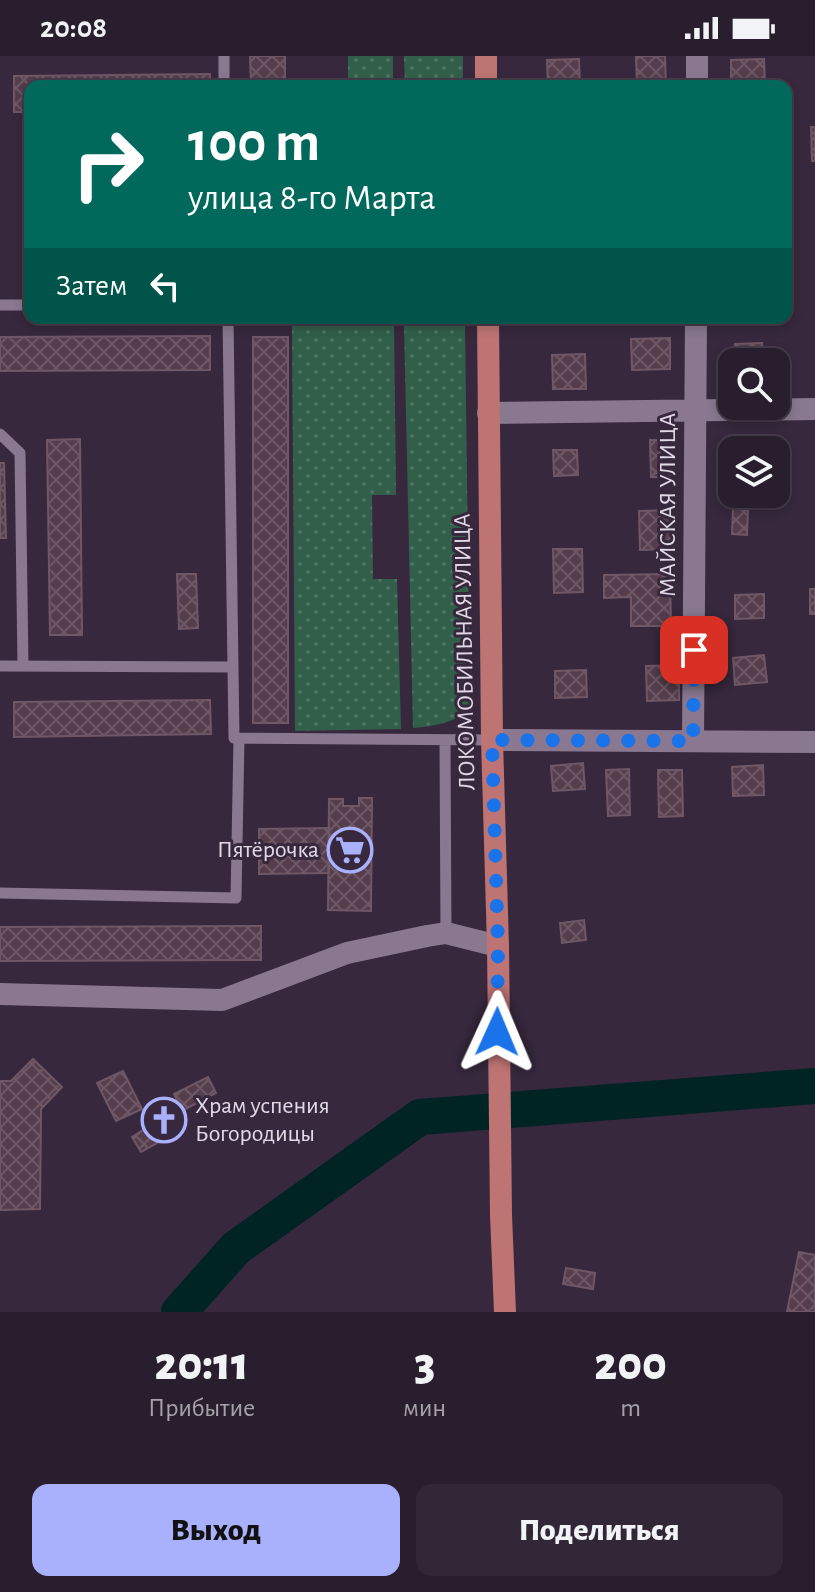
<!DOCTYPE html>
<html lang="ru">
<head>
<meta charset="utf-8">
<style>
	body { margin:0; font-family:"Alegreya Sans",sans-serif; background:#312736; color:#f1f3f6; height:100vh; display:flex; flex-direction:column; font-size:30px; white-space:nowrap }
	* { box-sizing:border-box; margin:0 }
	p { font-size:26px; color:#a5a2aa }
	.icon { flex:none; width:44px; height:44px; fill:none; stroke:currentColor; stroke-width:2; stroke-linecap:round; stroke-linejoin:round }
	.map { position:relative; height:1256px; overflow:hidden }
	.panel { display:flex; flex-direction:column; background:#291e2e; flex:1 }
	.panel>* { flex:none }
	.guide { position:absolute; left:24px; top:24px; width:768px; height:244px; border-radius:16px; box-shadow:0 4px 12px #0003,0 0 0 2px #453c4a; background:#00695c; color:#fff; overflow:hidden }
	.fabs { position:absolute; left:718px; top:292px; display:grid; gap:16px }
	.fabs a { display:grid; place-items:center; width:72px; height:72px; border-radius:16px; background:#291e2e; box-shadow:0 4px 12px #0003,0 0 0 2px #453c4a; font-size:40px }
	.pin { position:absolute; display:grid; place-items:center; width:68px; height:68px; color:#fff; margin:-34px; border-radius:16px; box-shadow:0 4px 12px #0006 }
	.me { position:absolute; width:88px; margin:-44px; rotate:1deg; stroke-linejoin:round; filter:drop-shadow(0 0 6px #0008) }
	.turn { display:flex; align-items:center; gap:28px; height:168px; padding:0 32px; font-size:36px }
	.turn .icon { width:104px; height:104px; stroke-width:2.5 }
	.turn b { display:block; font-size:56px; line-height:68px }
	.then { display:flex; align-items:center; height:76px; padding:0 32px; background:#0003; gap:16px; font-size:30px }
	.eta { display:flex; justify-content:space-evenly; align-items:center; height:136px; text-align:center }
	.eta b { font-size:48px; font-weight:800; line-height:56px }
	.cta { display:flex; gap:16px; margin-top:auto; padding:16px 32px }
	.cta a { flex:1; height:92px; border-radius:16px; background:#a9b0fc; color:#111; font-size:32px; font-weight:800; line-height:92px; text-align:center }
	.cta a+a { background:#312736; color:#f1f3f6 }
	.status { display:flex; justify-content:space-between; align-items:center; height:56px; padding:0 40px; background:#291e2e; direction:ltr }
	.status svg { height:22px; fill:currentColor }
	.map>svg:first-child { display:block }
	.grass { fill:url(#grass-dots) }
	.lines { fill:none; stroke-linecap:round; stroke-linejoin:round }
	.river { stroke:#002324; stroke-width:36 }
	.building { fill:url(#building-cross-hatch); stroke:#705766; stroke-width:2 }
	.service { stroke:#897890; stroke-width:11 }
	.minor { stroke:#897890; stroke-width:22 }
	.primary { stroke:#bd7473; stroke-width:22 }
	.route { stroke:#1a73e8; stroke-width:14; stroke-dasharray:0 25.2 }
	.labels { text-anchor:middle; dominant-baseline:central; stroke-width:6; stroke-linejoin:round; paint-order:stroke }
	.street-label { font-size:24px; fill:#e2d9e6; stroke:#37283d }
	.poi-label { font-size:24px; fill:#e2d9e6; stroke:#37283d; text-anchor:end }
</style>
</head>
<body>
<div class="status"><b>20:08</b><svg viewBox="0 0 49 12"><path d="M0 12V9h3v3zM5 12V6h3v6zM10 12V3h3v9zM15 12V0h3v12zM26 1h20v11H26zM47 4h2v5h-2z"/></svg></div>
<div class="map">
<svg width="815" height="1256" viewBox="0 0 815 1256">
	<defs>
		<pattern id="grass-dots" width="8" height="8" patternUnits="userSpaceOnUse" patternTransform="scale(2)"><rect width="8" height="8" fill="#315f4a"/><path d="M2 2h.1M6 6h.1" fill="none" stroke="#4f7564" stroke-width="1.8" stroke-linecap="round"/></pattern>
		<pattern id="building-cross-hatch" width="8" height="8" patternUnits="userSpaceOnUse" patternTransform="scale(2)"><rect width="8" height="8" fill="#553d4c"/><path d="M0 0l8 8M0 8l8-8" fill="none" stroke="#6d5866"/></pattern>
	</defs>
	<rect width="100%" height="100%" fill="#37283d"/>
	<path class="grass" d="M348,0H393V30H348Z
		M404,0H463V30H405Z
		M292,267H394L396,439H372L373,523H397L401,673L295,675Z
		M404,268L465,269L470,655C451,667 435,670 413,672Z"/>
	<g class="lines">
		<path class="river" d="M179,1256L236,1192L420,1061L815,1030"/>
	</g>
	<path class="building" d="M250,0H285V30H251Z
		M636,0H665L666,30H637Z
		M579,3L580,30H548L547,4Z
		M764,3L765,29L731,30V4Z
		M210,18V30H30V56H14V20Z
		M811,71H815V105H812Z
		M210,280V314L0,315V281Z
		M253,281H288V667H253Z
		M670,282V313L632,314L631,283Z
		M762,287L763,306H735V288Z
		M585,298L586,333H553L552,299Z
		M80,383L82,579H50L47,384Z
		M650,384H670L671,421H651Z
		M733,388H757V394H733Z
		M553,394H577L578,419L554,420Z
		M0,407H4L6,482H0Z
		M733,453H748L747,479L732,478Z
		M672,454V493L640,494L639,455Z
		M553,493H582L583,536L554,537Z
		M177,518H196L198,572L179,573Z
		M670,518L671,570H631V541L604,542V519Z
		M810,533H815V558H810Z
		M764,538V562L735,563V539Z
		M764,599L767,626L735,629L733,602Z
		M679,609V644L647,645L646,610Z
		M586,614L587,641L555,642V615Z
		M210,644L211,678L14,681V646Z
		M583,707L585,733L553,735L551,710Z
		M763,709L764,739L733,740L732,711Z
		M629,713L630,759L608,760L606,714Z
		M658,714H682L683,760L659,761Z
		M359,742H372L371,855L328,854L329,743H343V750H359Z
		M329,772V817L259,818V773Z
		M584,864L586,884L562,887L560,867Z
		M261,870V904L0,905V871Z
		M33,1003L62,1031L41,1053L40,1153L0,1154V1025H11Z
		M123,1015L142,1053L116,1065L97,1027Z
		M208,1021L216,1037L182,1055L174,1038Z
		M148,1071L157,1087L141,1096L132,1081Z
		M799,1196L815,1199V1256H787Z
		M566,1212L595,1217L593,1233L563,1228Z"/>
	<g class="lines">
		<path class="service" d="M224,0V30
			M0,249H30
			M228,262L234,682L492,684
			M0,378L20,397L23,610
			M0,610L233,611
			M445,684L446,877
			M0,837L236,842L239,682"/>
		<path class="minor" d="M697,30V0
			M488,357L815,353
			M492,684L815,686
			M693,685L696,262
			M0,938L222,944L347,897L427,880L446,877L498,890"/>
		<path class="primary" d="M486,0V30
			M488,262L492,684L498,890L501,1159L505,1256"/>
	</g>
	<g class="lines">
		<path class="route" d="M497,976L498,890L492,684L693,685L694,594"/>
	</g>
	<defs>
		<g id="supermarket-ring" transform="scale(2.3)"><circle r="9.5" fill="#37283d" stroke="#a9b0fc" stroke-width="1.5"/><path d="M-6-5.5h2.5l.6 2H6L4.5 2H-2.5L-4.4-4H-6ZM-1.5 3.2a1.3 1.3 0 1 0 .1 0ZM3 3.2a1.3 1.3 0 1 0 .1 0Z" fill="#a9b0fc"/></g>
		<g id="church-ring" transform="scale(2.3)"><circle r="9.5" fill="#37283d" stroke="#a9b0fc" stroke-width="1.5"/><path d="M-1.2-6h2.4v3.5h3.3v2.4h-3.3V6h-2.4V-.1h-3.3v-2.4h3.3Z" fill="#a9b0fc"/></g>
	</defs>
	<g fill-rule="evenodd">
		<use href="#supermarket-ring" x="350" y="794"/>
		<use href="#church-ring" x="164" y="1064"/>
	</g>
	<g class="labels">
		<g class="street-label">
			<text transform="translate(668 449) rotate(-90)">МАЙСКАЯ УЛИЦА</text>
			<text transform="translate(465 596) rotate(-91)">ЛОКОМОБИЛЬНАЯ УЛИЦА</text>
		</g>
		<g class="poi-label">
			<text x="319" y="794">Пятёрочка</text>
			<text x="195" y="1050" text-anchor="start">Храм успения<tspan x="195" dy="28">Богородицы</tspan></text>
		</g>
	</g>
</svg>
<div class="fabs">
<a><svg class="icon" aria-label="search" viewBox="0 0 24 24"><circle cx="10" cy="10" r="6"/><path d="M15 15l6 6"/></svg></a>
<a><svg class="icon" aria-label="layers" viewBox="0 0 24 24"><path d="M12 4l9 5-9 5-9-5zM3 14l9 5 9-5"/></svg></a>
</div>
<div class="pin" style="left:694px;top:594px;background:#d93025"><svg class="icon" aria-label="arrive" viewBox="0 0 24 24"><path d="M6 21V4h12l-3 4 3 4H6"/></svg></div>
<svg class="me" style="left:497px;top:976px" viewBox="-20 -20 40 40"><path d="M0-17L14 15 0 8-14 15z" fill="#1a73e8" stroke="#fff" stroke-width="4"/></svg>
<div class="guide">
<div class="turn"><svg class="icon" aria-label="right" viewBox="0 0 24 24"><path d="M7 20v-9h11M14 6l5 5-5 5"/></svg><div><b>100 m</b>улица 8-го Марта</div></div>
<div class="then">Затем<svg class="icon" aria-label="left" viewBox="0 0 24 24"><path d="M17 20v-9H6M10 6l-5 5 5 5"/></svg></div>
</div>
</div>
<section class="panel">
<div class="eta">
<div><b>20:11</b><p>Прибытие</p></div>
<div><b>3</b><p>мин</p></div>
<div><b>200</b><p>m</p></div>
</div>
<div class="cta"><a>Выход</a><a>Поделиться</a></div>
</section>
</body>
</html>
